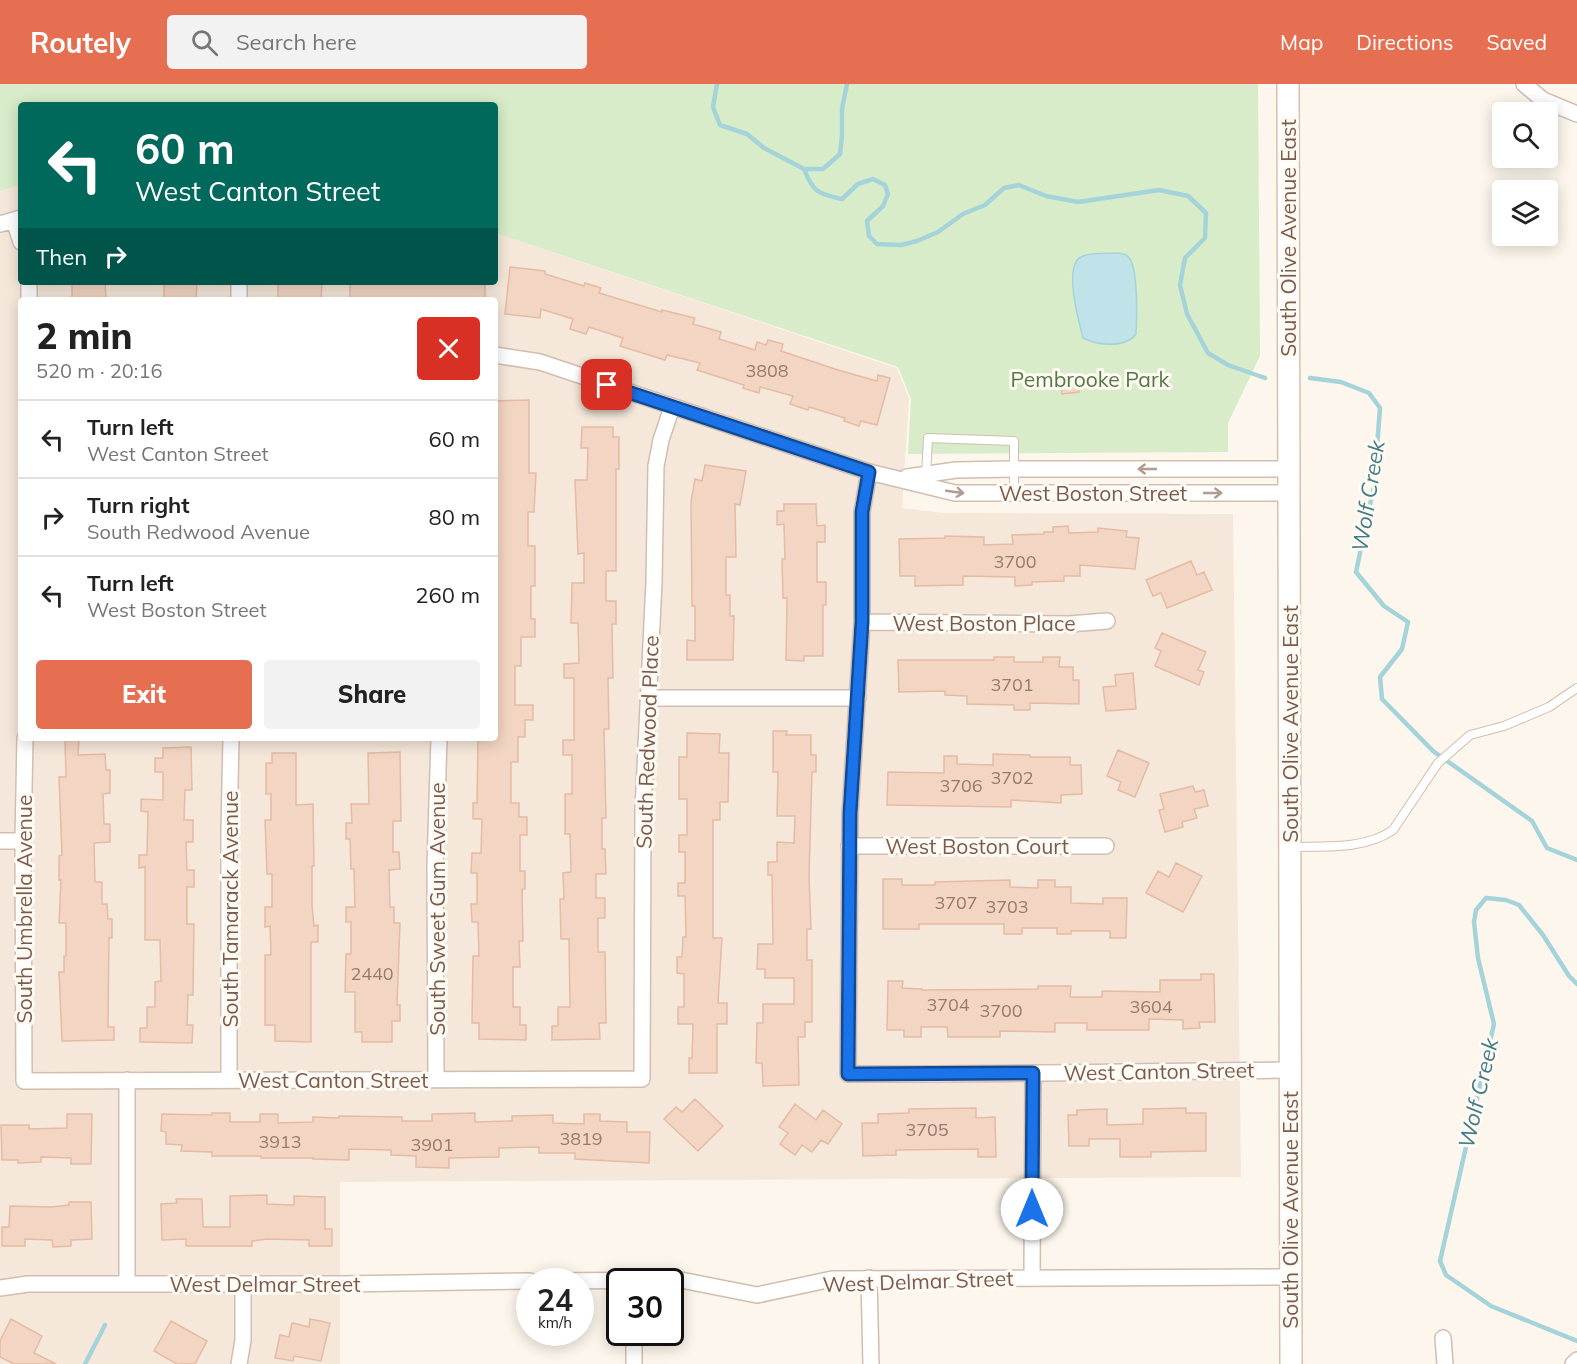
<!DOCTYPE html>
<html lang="en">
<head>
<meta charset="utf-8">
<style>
	body { margin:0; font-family:Mulish,sans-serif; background:#f2f2f2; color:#222; height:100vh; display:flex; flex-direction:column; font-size:22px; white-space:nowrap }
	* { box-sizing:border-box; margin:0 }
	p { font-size:20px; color:#767676 }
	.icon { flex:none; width:33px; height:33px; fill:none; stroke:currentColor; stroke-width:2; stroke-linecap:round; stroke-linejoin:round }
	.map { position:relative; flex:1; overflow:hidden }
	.panel { position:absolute; left:18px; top:213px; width:480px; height:444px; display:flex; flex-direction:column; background:#fff; border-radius:6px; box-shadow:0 3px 15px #0003 }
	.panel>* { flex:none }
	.top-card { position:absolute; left:18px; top:18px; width:480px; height:183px; border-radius:6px; box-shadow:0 3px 15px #0003; background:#00695c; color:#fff; overflow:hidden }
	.controls { position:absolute; left:1492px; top:18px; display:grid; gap:12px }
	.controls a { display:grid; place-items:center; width:66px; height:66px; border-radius:6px; background:#fff; box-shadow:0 3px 15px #0003; font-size:30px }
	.speed { position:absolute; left:516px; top:1184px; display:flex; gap:12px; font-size:30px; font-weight:700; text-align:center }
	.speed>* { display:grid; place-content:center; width:78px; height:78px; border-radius:50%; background:#fff; box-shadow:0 3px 15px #0003; line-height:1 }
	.speed small { font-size:15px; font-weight:400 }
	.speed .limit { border:3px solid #111; border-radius:9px; background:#fff; color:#111 }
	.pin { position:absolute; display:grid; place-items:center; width:51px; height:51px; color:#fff; margin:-26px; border-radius:12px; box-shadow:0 3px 9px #0006 }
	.me { position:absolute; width:66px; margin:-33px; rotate:0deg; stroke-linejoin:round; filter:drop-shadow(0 0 4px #0008) }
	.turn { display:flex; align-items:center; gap:21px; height:126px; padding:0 18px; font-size:27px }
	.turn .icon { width:78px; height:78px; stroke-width:2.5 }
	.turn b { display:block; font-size:42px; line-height:51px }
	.then { display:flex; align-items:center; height:57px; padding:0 18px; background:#0003; gap:12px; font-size:22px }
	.round { display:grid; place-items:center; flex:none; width:63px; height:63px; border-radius:6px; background:#f2f2f2 }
	.headline { display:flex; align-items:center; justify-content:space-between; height:102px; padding:0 18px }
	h1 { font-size:36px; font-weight:800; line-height:45px }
	.action { display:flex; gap:12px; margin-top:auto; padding:12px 18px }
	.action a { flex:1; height:69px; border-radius:6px; background:#e76f51; color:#fff; font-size:24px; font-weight:800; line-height:69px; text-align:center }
	.action a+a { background:#f2f2f2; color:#222 }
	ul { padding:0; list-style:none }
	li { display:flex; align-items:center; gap:18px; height:78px; padding:0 18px; border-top:2px solid #e0e0e0 }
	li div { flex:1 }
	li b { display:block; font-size:22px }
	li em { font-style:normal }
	header { display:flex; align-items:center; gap:36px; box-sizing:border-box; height:84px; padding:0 30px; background:#e76f51; color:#fff }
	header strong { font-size:28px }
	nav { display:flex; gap:33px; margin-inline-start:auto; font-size:21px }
	.search { width:420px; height:54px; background:#f2f2f2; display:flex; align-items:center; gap:15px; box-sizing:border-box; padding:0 21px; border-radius:6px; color:#767676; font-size:22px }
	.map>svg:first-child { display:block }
	.residential { fill:#f5e8da; fill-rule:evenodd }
	.green { fill:#d8ecc9 }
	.water { fill:#bfe3e8; stroke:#a5d3da; stroke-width:1.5 }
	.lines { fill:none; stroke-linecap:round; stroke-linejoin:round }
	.stream { stroke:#a5d3da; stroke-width:4.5 }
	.building { fill:#f3d5c3; stroke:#e6bba3; stroke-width:1.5 }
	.lane-casing { stroke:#d1beb0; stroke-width:10 }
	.street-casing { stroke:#d1beb0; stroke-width:18 }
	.secondary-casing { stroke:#d6c0b0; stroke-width:24 }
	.lane { stroke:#fff; stroke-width:8 }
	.street { stroke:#fff; stroke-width:15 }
	.secondary { stroke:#fff; stroke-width:21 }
	.oneway { stroke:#af9d94 }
	.route-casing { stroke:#114b97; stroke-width:15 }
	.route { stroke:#1a73e8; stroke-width:10 }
	.labels { text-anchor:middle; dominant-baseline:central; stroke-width:6; stroke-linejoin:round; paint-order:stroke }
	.number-label { font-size:18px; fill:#987a6a }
	.street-label { font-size:21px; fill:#7a5c4d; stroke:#fffaf3 }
	.park-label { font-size:21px; fill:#537a41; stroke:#fffaf3 }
	.water-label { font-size:22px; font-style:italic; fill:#437c86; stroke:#fffaf3 }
</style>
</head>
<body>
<header>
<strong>Routely</strong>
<div class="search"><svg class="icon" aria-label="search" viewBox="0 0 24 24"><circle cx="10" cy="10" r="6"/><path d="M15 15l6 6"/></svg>Search here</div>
<nav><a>Map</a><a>Directions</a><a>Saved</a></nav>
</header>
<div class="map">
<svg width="1577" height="1280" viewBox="0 0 1577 1280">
	<rect width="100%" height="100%" fill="#fdf6ec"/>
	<path class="residential" d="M21,101V198H495V149L897,284L909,314L902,424L943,429L1233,430L1241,1093L340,1098V1280H0V107ZM21,216H495V654H21Z"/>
	<path class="green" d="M0,0H1258L1260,272L1228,339V368L908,370L911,315L898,283L495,149V21H21V101L0,107Z"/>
	<path class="water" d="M1118,169C1123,170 1127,170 1130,175C1138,188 1137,234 1136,250C1125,265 1097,261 1083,254C1079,238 1063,182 1081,173C1090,168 1107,170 1118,169Z"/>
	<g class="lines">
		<path class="stream" d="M717,0L713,23L720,41L747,50L764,64L804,85H823L840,70L842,52V25L847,0
			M804,85C813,108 818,110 842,115L858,100L873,95L885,101L888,110L883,122L867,137L869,152L877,160L901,161L917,157L938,148L963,130L985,121L1004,104L1019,101L1046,112L1078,118L1159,106L1188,112L1206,129L1205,154L1185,174L1180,201L1187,230L1208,269L1228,281L1265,294
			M1310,294L1341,298L1369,309L1380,324L1374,402L1356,488L1384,522L1408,538L1402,565L1380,593L1382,615L1433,667L1532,737L1547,764L1577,776
			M1577,900L1569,892L1543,851L1519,821L1506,816L1486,814L1476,826L1474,838L1478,874L1494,940L1440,1177L1446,1191L1491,1222L1577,1257
			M85,1280L105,1241"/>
	</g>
	<path class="building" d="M510,183L545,187V190L584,202L585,199L601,204L599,209L662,228V226L695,234L693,240L721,248L719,255L755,266L757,258L766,261L768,256L783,260L781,267L838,286L877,297L878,291L890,294L877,341L861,337L859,342L844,337L845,334L809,323L808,326L790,320L793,312L760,303L759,309L743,304L744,301L697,286L700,279L667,271L665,276L620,262L623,254L589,243L586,250L570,245L573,235L541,225L540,234L505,230Z
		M72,198H105L106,216H72Z
		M164,198H197L196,216H164Z
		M278,198H322L321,216L278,215Z
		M350,198H485V216H350Z
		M1078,292L1079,308L1062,310L1061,293Z
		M529,316V389H536L534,428H528V462H535V502H531V535H535V553H521V582H515V621H533V636H525V653H518V678H511V719H519V733H527V751H520V787H525V805H522L523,857H519L520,883H513V923H520V941H526V956L479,955V939H472L473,872H479L478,838H472L471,820H477V789H471L472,769H481L482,735H473V719H477L478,654H495V317Z
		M582,343H613V353H619V385H616V487H606V517H616V540H612L613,594H608L609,645H604L606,734H602V765H605L606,790H596V814H605V834H598V868H605L606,939H599L600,955L552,956V942H558V923H570L569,855H561L560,815H564L563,789L571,788L570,750H565V710H572V671H563V656H574V594H564V580L579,579L578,539H571L572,499H584V469L578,470L575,396H587L588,364H581Z
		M705,381L746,387L740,421L735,420L736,473H726V511H730V532H734L733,576H687V556L695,557V522H692L691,418L695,395L702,397Z
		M784,420H816L817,442L825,441V458H817V498H826V521H823V572H804V577L786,576L787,514H783L782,475H785L784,440L777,441V427H784Z
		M1068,442L1069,449L1098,448V444L1127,447L1126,453L1139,454L1135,485L1080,481V492H1064V497L1032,498V501L1015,502V493L963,492V501L915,502V492H900L899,455L945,454V452L984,453V461L1013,460L1012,451L1044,450V448H1053V443Z
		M1191,477L1197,491L1204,488L1212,506L1167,524L1161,509L1153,512L1146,496Z
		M1162,549L1206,568L1198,586L1204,588L1199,601L1155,582L1161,567L1155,564Z
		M994,573H1014V578H1043V573H1060L1059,583H1073V596H1079V620L1030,619V626H1014V621L967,620V612L945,611V607L899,608L898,576H994Z
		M1133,589L1136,625L1106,627L1103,603L1116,602L1115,591Z
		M773,647H787L786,651H811V671H816V688H812L809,792L811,845H807V876H812V938H805V953H798L799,1001L763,1002L762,979H756L757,939H763V920H794V894H765V885H757L758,860H773L772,791H768V778H777V758L794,759L795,732H777L778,688H773Z
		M687,649L720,650L719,669H729L728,718H720V736H713V854H722L718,919H727V940H717V989H689V974H692L693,940H678V923H684V890L677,889V873H682L683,853H686L685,812H678V799H685V768H679V751H687V715H679V673H687Z
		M65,654H79L78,671L105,670L106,686H110V709L103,710L104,740H110V758L94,759L95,798H102V820H107L108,835H112V854H109L108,943H114V956L62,957L59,888H64V872H66V839H59L61,796H59V772L62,771L59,693H66Z
		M191,663L192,706H185L184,736H193V758H186L187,786H194V803H187V840H194L193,911H188L187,941H193L192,959L140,958V944H147V923H155V898L161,897L160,856H145V783L139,784V771H147L148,728L141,727V715L163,716V688H155V674H163V664Z
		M1118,666L1149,679L1135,713L1118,706L1121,698L1107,692Z
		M400,668L401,737H393V768H399L400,785L389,786L390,823H394V839H400L397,921H400V937H392V958H362V948H355V908H345L346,870H351V838H346V823H355L354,785H351L350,755H346V739H352L351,720H369L368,669Z
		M272,669H296V721L313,720L314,782H312V822L314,842L318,841V858H311V958L275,957V941H265V871H271L270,842L265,843V823H272V790H267L265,736H271V710H266V679H272Z
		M993,670L1030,671V673H1070V681H1081L1082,710L1061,711V719L1011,716V723L887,721L888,688L944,689V672H957V680L993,681Z
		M1193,702L1195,708L1204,706L1208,722L1194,725L1197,734L1182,738L1183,743L1165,748L1159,726L1164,725L1160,710Z
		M1176,779L1202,792L1183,828L1146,809L1158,787L1169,793Z
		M883,795H902V801H935V798L1010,796V803L1038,804V796H1055V803H1071V819L1103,820V814H1127L1126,854H1110V847H1071V850H1057V844H1022V850H1004V840H919V845H883Z
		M1201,890H1214L1215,938H1199L1200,944L1183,945V936L1149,935V946H1087V939H1055V948L1000,947V953H948L947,943H921V953H904V946H887L888,897H903L902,904L922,905V906L1038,905V902H1071L1070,913H1102V907L1160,908V896H1201Z
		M695,1015L723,1042L698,1067L664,1035L676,1023L682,1028Z
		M795,1020L816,1036L823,1026L842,1040L828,1060L821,1056L812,1068L802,1061L795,1071L780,1060L788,1049L779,1043Z
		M976,1024V1034L995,1033L996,1073H978V1065L896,1066V1071L863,1072L862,1039H878V1030L909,1029V1025Z
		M1186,1024V1029H1206V1067L1151,1068V1073H1120V1055H1089V1062H1069L1068,1031H1077V1026L1107,1025V1041L1143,1040V1025Z
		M212,1029H230V1038H260V1030H278V1039L313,1038V1033L339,1034V1032L402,1033V1037H432V1030L475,1029V1038L512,1037V1032L553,1031V1039L584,1040V1030H600V1037L627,1038V1048H650L649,1079L575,1075V1069H539V1063L499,1064V1073L449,1074V1084L416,1083V1072L391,1071V1066L349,1065V1076L313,1075V1074H261V1072H212V1068L181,1067L182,1061L166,1060V1048L161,1047L162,1030L212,1031Z
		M67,1030H92L91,1080H71V1074L41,1073V1078L18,1079V1076H2L1,1041H29V1045L67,1044Z
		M267,1111V1120L294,1121V1112L325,1113V1145H332V1162H309V1156L267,1155L252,1157V1162H186V1155L162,1156L161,1120L177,1119L176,1115H202L203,1143H230V1112Z
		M69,1118H91L92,1155L71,1156V1162L53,1163L52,1156L25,1155V1162H2V1143H9L10,1122L52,1123L69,1121Z
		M11,1235L42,1252L34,1269L56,1280H14L0,1273V1257Z
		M310,1235L330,1239L321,1277L294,1272L293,1277L275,1274L280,1251L289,1253L292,1239L309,1243Z
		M171,1237L207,1257L195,1280H177L154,1267Z"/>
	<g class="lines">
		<g class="lane-casing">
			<path id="lane" d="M926,391L928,354L1014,357V410
				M1292,763C1325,762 1364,766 1393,746L1438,679L1470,651L1504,642L1549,623L1577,604"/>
		</g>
		<g class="street-casing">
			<path id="street" d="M1524,0L1543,16L1577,30
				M14,136L21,158
				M0,140L21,134
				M29,198V216
				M239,198V216
				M495,271L540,278L869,388L955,409H1289
				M869,388L862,428V538L850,730L848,990C995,991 1142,987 1290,986
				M907,393L956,386L1014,385H1289
				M862,538L1069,540L1107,537
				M648,614H858
				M25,654L23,757L24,997L642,995L643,726L654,498L656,382L661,356L672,323
				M0,757H23
				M849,762H1106
				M436,995L435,781L439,654
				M127,996V1200
				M229,996V748L231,654
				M869,1194L871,1280
				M1032,1194L1033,989
				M548,1197L681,1196L757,1211L832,1195L1291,1193
				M0,1204L28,1200H342L530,1197
				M634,1248V1280
				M1443,1254L1445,1280
				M239,1280L243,1256V1200
				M1573,1280L1577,1276"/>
		</g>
		<g class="secondary-casing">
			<path id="secondary" d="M1288,0L1291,1280"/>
		</g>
		<use href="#lane" class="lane"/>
		<use href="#street" class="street"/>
		<use href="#secondary" class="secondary"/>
	</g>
	<defs><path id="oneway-shaft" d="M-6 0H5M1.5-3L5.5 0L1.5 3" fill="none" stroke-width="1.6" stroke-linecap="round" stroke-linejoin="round" transform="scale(1.5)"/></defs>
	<g class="oneway">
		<use href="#oneway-shaft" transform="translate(1147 385) rotate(-180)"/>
		<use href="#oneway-shaft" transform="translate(955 408) rotate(8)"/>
		<use href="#oneway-shaft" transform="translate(1213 409)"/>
	</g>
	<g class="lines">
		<g class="route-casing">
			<path id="route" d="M607,301L869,388L862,428V538L850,730L848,990L1033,989L1032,1125"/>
		</g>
		<use href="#route" class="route"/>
	</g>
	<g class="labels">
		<g class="number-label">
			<text x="767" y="286">3808</text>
			<text x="1015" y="477">3700</text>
			<text x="1012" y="600">3701</text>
			<text x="1012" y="693">3702</text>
			<text x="961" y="701">3706</text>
			<text x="956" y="818">3707</text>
			<text x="1007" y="822">3703</text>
			<text x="372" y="889">2440</text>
			<text x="948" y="920">3704</text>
			<text x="1151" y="922">3604</text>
			<text x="1001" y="926">3700</text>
			<text x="927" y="1045">3705</text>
			<text x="581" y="1054">3819</text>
			<text x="280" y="1057">3913</text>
			<text x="432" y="1060">3901</text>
		</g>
		<g class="street-label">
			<text transform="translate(1288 154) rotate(-90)">South Olive Avenue East</text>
			<text x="1093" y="409">West Boston Street</text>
			<text x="984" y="539">West Boston Place</text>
			<text transform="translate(1290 640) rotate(-90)">South Olive Avenue East</text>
			<text transform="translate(647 658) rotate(-88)">South Redwood Place</text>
			<text x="977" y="762">West Boston Court</text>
			<text transform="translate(24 825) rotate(-90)">South Umbrella Avenue</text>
			<text transform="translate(230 825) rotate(-90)">South Tamarack Avenue</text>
			<text transform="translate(437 825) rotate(-90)">South Sweet Gum Avenue</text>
			<text transform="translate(1159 987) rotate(-1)">West Canton Street</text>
			<text x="333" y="996">West Canton Street</text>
			<text transform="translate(1290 1126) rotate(-90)">South Olive Avenue East</text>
			<text transform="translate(918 1197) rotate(-2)">West Delmar Street</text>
			<text x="265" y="1200">West Delmar Street</text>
		</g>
		<g class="park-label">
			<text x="1090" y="295">Pembrooke Park</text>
		</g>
		<g class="water-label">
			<text transform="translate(1368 412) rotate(-81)">Wolf Creek</text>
			<text transform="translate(1478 1009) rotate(-77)">Wolf Creek</text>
		</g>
	</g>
</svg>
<div class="controls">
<a><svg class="icon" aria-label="search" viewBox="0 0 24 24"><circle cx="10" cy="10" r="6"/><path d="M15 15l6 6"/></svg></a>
<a><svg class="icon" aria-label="layers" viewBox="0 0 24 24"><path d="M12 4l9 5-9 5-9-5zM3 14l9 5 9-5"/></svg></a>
</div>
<div class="speed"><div>24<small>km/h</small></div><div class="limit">30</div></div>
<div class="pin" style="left:607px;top:301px;background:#d93025"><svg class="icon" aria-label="arrive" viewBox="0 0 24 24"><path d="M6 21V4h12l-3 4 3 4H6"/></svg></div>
<svg class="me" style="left:1032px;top:1125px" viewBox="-20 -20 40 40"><circle r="19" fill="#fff"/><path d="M0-13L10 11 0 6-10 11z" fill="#1a73e8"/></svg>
<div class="top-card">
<div class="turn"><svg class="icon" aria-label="left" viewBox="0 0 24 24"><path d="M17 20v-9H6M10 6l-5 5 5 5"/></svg><div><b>60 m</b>West Canton Street</div></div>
<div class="then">Then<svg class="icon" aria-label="right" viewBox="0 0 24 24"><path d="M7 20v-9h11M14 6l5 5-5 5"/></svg></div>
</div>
<section class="panel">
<div class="headline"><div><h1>2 min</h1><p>520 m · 20:16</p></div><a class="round" style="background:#d93025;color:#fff"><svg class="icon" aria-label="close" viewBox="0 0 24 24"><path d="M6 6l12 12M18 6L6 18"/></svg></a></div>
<ul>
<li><svg class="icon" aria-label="left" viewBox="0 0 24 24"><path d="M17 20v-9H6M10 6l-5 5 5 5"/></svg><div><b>Turn left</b><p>West Canton Street</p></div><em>60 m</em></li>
<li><svg class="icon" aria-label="right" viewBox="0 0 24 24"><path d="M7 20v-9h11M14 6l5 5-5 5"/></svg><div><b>Turn right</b><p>South Redwood Avenue</p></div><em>80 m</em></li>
<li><svg class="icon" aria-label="left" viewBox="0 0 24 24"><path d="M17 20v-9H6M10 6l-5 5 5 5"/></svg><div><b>Turn left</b><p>West Boston Street</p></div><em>260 m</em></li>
</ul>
<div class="action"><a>Exit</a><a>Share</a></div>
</section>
</div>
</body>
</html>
